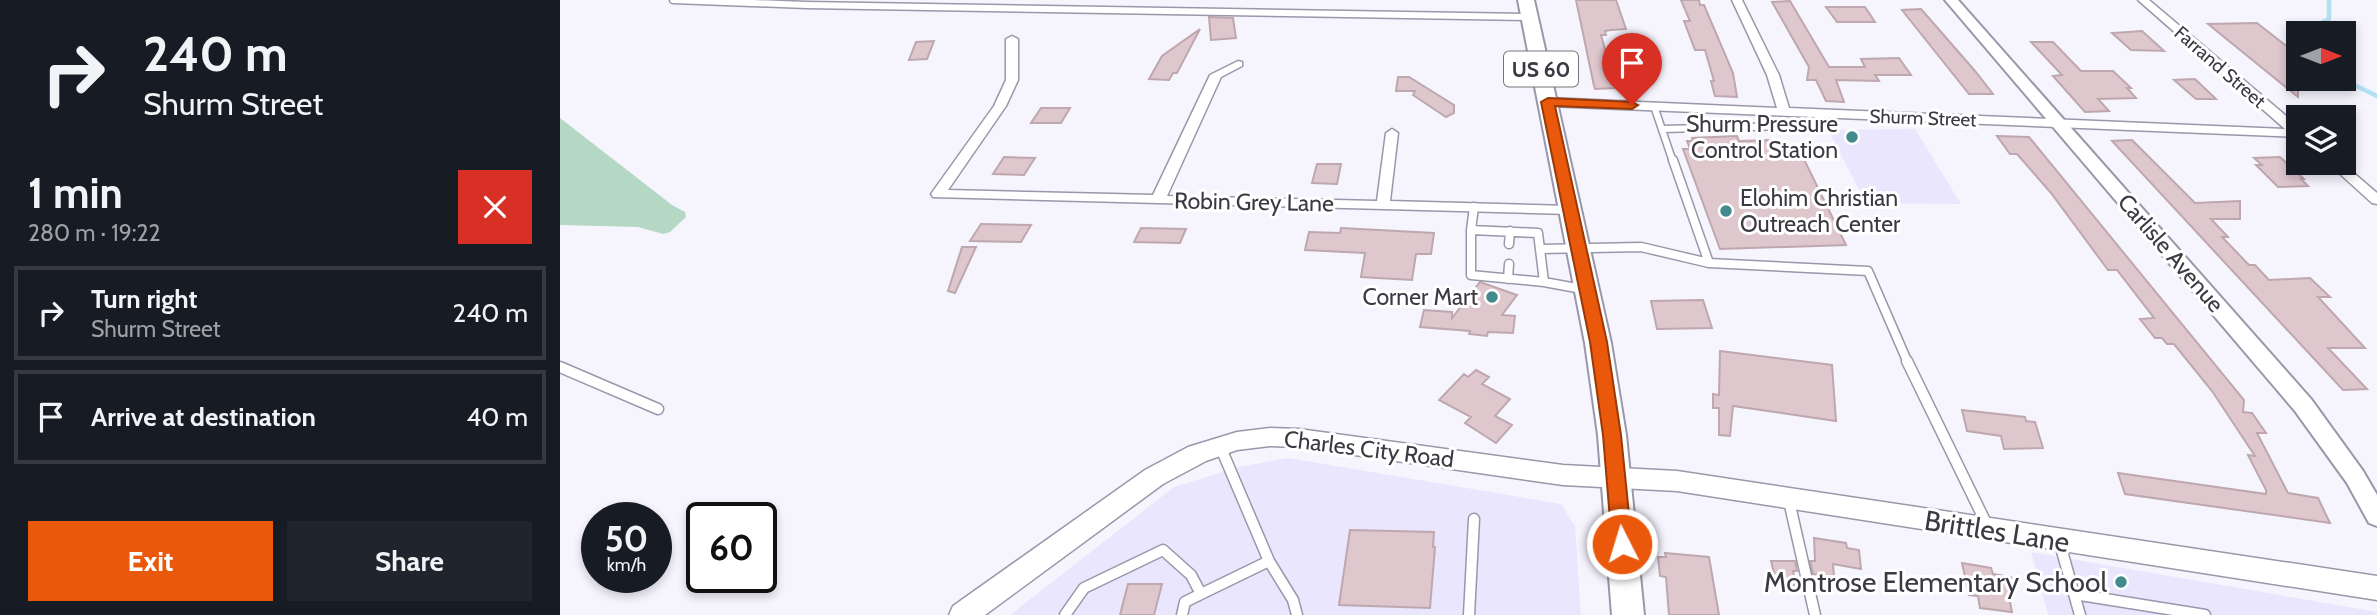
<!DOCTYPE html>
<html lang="en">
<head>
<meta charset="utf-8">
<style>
	body { margin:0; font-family:Cabin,sans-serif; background:#20242c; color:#f1f3f6; height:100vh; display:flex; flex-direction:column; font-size:26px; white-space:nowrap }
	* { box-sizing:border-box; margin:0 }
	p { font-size:23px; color:#9ea1a6 }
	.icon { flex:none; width:38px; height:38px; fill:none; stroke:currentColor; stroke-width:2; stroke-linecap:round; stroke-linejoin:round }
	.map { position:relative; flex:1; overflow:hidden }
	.drawer { display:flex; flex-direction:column; background:#171b24; width:560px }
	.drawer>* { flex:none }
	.top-card { background:#171b24; color:#f1f3f6; overflow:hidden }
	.needle { width:46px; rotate:90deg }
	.fabs { position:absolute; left:1726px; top:21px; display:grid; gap:14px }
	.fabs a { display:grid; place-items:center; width:70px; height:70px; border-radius:0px; background:#171b24; box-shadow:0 4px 10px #0003; font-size:35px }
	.speed { position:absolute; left:21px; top:502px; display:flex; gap:14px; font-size:35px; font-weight:700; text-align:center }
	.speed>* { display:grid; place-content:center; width:91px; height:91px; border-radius:50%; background:#171b24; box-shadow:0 4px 10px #0003; line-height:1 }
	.speed small { font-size:18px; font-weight:400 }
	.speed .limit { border:4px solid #111; border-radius:10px; background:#fff; color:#111 }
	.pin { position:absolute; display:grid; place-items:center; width:60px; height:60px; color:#fff; margin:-72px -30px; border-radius:50% 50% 50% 0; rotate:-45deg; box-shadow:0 0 7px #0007 }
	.pin .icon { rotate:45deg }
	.me { position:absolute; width:77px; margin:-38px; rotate:355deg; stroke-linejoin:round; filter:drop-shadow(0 0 5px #0008) }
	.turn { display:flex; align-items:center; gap:24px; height:147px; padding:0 28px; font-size:32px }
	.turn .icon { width:91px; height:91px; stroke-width:2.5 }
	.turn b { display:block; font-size:49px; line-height:60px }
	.round { display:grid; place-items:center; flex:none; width:74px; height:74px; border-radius:0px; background:#20242c }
	.head { display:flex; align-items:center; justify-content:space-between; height:119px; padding:0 28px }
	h1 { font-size:42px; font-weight:700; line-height:52px }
	.cta { display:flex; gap:14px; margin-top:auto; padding:14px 28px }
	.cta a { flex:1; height:80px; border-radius:0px; background:#ea580c; color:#fff; font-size:28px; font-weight:700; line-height:80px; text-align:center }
	.cta a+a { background:#20242c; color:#f1f3f6 }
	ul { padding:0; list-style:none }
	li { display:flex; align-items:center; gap:21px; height:94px; margin:0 14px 10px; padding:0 14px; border:4px solid #363941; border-radius:0px }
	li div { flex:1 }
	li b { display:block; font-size:26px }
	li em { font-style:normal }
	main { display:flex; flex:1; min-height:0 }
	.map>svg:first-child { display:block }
	.built { fill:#e9e6fd }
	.green { fill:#b4d8c4 }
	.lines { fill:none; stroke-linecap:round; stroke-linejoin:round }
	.stream { stroke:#b4e1f2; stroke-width:4.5 }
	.building { fill:#dfc7ce; stroke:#bea7ae; stroke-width:2 }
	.service-far2-casing { stroke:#9997aa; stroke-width:9 }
	.service-far1-casing { stroke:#9997aa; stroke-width:11 }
	.service-casing { stroke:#9997aa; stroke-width:13 }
	.minor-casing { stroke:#9997aa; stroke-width:3 }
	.tertiary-casing { stroke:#9997aa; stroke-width:4 }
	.secondary-casing { stroke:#9997aa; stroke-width:3 }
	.primary-casing { stroke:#9997aa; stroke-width:4 }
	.service-far2 { stroke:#fff; stroke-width:6 }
	.service-far1 { stroke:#fff; stroke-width:8 }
	.service { stroke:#fff; stroke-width:10 }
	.minor { fill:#fff; fill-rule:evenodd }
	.tertiary { fill:#fff; fill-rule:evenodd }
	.secondary { fill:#fff; fill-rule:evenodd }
	.primary { fill:#fff; fill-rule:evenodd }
	.route { fill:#ea580c; stroke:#983908; stroke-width:2 }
	.poi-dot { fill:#428a8e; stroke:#fff; stroke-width:2.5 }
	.labels { text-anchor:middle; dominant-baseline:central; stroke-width:6; stroke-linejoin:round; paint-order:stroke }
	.far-street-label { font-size:19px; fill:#3b3a42; stroke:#fff }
	.shield { fill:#fff; stroke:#76757b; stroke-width:2 }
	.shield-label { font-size:21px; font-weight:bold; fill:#3b3a42 }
	.poi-label { font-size:23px; fill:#3b3a42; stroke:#fff; text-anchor:end }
	.street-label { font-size:23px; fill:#3b3a42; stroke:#fff }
	.near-street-label { font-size:28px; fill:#3b3a42; stroke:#fff }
	.near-poi-label { font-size:28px; fill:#3b3a42; stroke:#fff; text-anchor:end }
</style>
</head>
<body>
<main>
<section class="drawer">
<div class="top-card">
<div class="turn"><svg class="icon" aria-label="right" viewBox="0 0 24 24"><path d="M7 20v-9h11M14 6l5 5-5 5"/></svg><div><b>240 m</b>Shurm Street</div></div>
</div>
<div class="head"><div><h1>1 min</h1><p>280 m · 19:22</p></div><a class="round" style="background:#d93025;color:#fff"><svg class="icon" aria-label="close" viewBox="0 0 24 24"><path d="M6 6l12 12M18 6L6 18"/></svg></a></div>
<ul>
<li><svg class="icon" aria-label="right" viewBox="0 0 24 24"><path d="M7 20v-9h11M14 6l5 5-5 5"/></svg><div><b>Turn right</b><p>Shurm Street</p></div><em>240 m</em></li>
<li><svg class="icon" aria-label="arrive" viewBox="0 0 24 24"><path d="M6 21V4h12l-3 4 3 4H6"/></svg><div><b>Arrive at destination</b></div><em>40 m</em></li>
</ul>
<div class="cta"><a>Exit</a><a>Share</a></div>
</section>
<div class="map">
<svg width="1817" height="615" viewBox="0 0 1817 615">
	<rect width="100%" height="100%" fill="#f6f5fe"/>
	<path class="built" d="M1355,129L1401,204L1306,203L1268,130Z
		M728,458L1001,504L1015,526L1021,615H450L614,487L679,467Z
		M1471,552L1817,612V615H1488Z"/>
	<path class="green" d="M0,118L112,205L125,212L126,217L110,232L103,234L78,227L0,225Z"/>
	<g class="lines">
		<path class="stream" d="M1755,33L1750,29L1769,19V0
			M1782,79L1817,96"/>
	</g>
	<path class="building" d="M1016,0H1056L1066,29L1051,30L1045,31L1046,35H1041L1056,88L1035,89L1034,86Z
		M1121,0H1139L1140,5H1144L1173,73L1177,97L1155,96L1151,81H1154L1145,50H1135L1124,21H1130Z
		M1230,1L1269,67H1305L1301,59L1339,58L1351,75H1315L1319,81L1276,80L1284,102L1266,101L1256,80H1247L1249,67L1212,2Z
		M1266,7H1305L1315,22H1277Z
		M1361,9L1415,71L1433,94H1409L1342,10Z
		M649,17L673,18L676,38L651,40Z
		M1697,23L1738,55V97L1648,24Z
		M640,29L617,73H613L609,80L589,79L602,56Z
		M1582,31L1604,51L1571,50L1552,33Z
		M374,41L367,59L349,60L356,42Z
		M1471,42H1493L1521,71H1553L1571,88H1567L1576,98L1538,99L1549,111L1525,112L1493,76L1502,75Z
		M838,77H849L894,105V113L886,117L853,95L855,91H836Z
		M1635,79L1656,99H1636L1614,80Z
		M481,108H510L501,123H471Z
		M1177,136L1179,141L1213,140L1216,146L1237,145L1286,245L1160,249L1123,149H1130L1127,141H1133L1132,138Z
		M1437,136L1469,137L1684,400L1683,412L1692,413L1706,433H1697L1728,493L1758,498L1770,523L1565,494L1558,473L1706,494V490L1688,455L1695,456L1652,391L1614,344H1607L1602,338H1595L1580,319L1594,318L1557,270H1548L1491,193L1457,154H1450Z
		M1572,140L1635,203L1680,201V219H1651L1668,237H1662L1689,265H1695L1709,280L1750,278L1770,297H1758L1805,348H1768L1807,389L1783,390L1552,141Z
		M444,157L475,158L464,175L433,174Z
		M1720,157L1744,179H1741L1748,186L1718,187L1696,165H1702L1694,158Z
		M757,164H781L777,184L752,183Z
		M421,224L471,225L461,242L410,241Z
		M581,228L626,229L620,243L574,242Z
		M781,228L874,233L871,254H856L852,280L801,277L805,253L745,250L749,232L780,233Z
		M402,247H416L395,293L388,291Z
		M920,282L957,295L942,315L955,316L953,333L928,332L927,336L909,334L910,331L860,327L864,310L892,312V318Z
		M1143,300L1152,328L1097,329L1091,301Z
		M1160,351L1272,365L1276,421L1173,406L1170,436L1159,435V408H1153V394L1159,395Z
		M916,370L929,377L922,384L950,399L935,416L952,425L936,443L905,423L911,417L879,400L904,374L908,377Z
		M1402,410L1465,417L1466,421L1475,422L1483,448L1444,449L1441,436L1407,431Z
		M790,530L874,532L873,547H875L870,608L779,605Z
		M1254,538L1286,543L1287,548L1299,550L1301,569L1273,564L1274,577L1253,574L1250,561H1255Z
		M1105,553L1149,557L1159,615H1109L1106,577L1100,576L1098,557H1106Z
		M1211,561H1235L1237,571H1233L1236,585H1217Z
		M1402,563L1431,568L1433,574L1451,577L1454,593L1448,592L1452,612L1420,608L1418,596L1409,595Z
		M568,584H602L594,615H560Z"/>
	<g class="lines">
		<g class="service-far2-casing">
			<path id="service-far2" d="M113,0L246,5L970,17
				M1094,106L1113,162
				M1102,129L1234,126"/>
		</g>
		<g class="service-far1-casing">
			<path id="service-far1" d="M1113,160L1149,263L1308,271L1348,363
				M911,230L914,207
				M911,230L978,233L984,282L911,275Z
				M949,244L950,231
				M981,249L1081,247L1149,263
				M948,279L949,264
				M984,282L1022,289"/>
		</g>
		<g class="service-casing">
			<path id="service" d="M1347,361L1427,525
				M0,367L98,409
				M660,446L709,561L733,600L737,615
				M1229,501L1255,615
				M1500,544L1520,615
				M1514,594L1645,615
				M505,615L524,588L603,550L631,575L641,594L709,561
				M622,615L625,602L641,594
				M909,615L914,519"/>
		</g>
		<g class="minor-casing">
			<path id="minor" d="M1172,0H1182L1219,75L1229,108L1725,129L1578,0H1589L1738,126V137L988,106L982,102L988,98L1217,108L1207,75Z
				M452,36L458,39V80L446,106L388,190L593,195L650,75L678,61L682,62V66L661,77L607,196L817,201L826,133L832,129L838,133L830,201L1010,206L1017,210L1010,214L373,197L371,194L434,106L446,80V39Z
				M1768,163H1782L1817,193V204L1812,203Z"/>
		</g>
		<g class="tertiary-casing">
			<path id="tertiary" d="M1385,0H1398L1751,399L1803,471L1817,495V526L1809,523L1787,483L1735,411Z"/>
		</g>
		<g class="secondary-casing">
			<path id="secondary" d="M710,428L739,429L1003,465L1117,471L1817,576V600L1117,491L1003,485L739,447L710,446L677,450L646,461L603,484L425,615H389L393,606L585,470L628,447L677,432Z"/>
		</g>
		<g class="primary-casing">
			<path id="primary" d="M958,0H974L1051,343L1066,435L1084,615H1052L1038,435L1025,343Z"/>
		</g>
		<use href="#service-far2" class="service-far2"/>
		<use href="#service-far1" class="service-far1"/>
		<use href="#service" class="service"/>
		<use href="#minor" class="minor"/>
		<use href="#tertiary" class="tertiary"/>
		<use href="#secondary" class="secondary"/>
		<use href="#primary" class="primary"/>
	</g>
	<path class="route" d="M988,98L1072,102L1078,105L1072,109L995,106L1047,342L1061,435L1072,544L1069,550L1062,552L1055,550L1052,544L1043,435L1030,342L981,102Z"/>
	<g class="poi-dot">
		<circle cx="1292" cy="137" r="7"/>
		<circle cx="1166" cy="211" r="7"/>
		<circle cx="932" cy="297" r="7"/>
		<circle cx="1561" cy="582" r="7"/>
	</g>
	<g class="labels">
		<g class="far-street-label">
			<text transform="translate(1660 67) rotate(41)">Farrand Street</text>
			<text transform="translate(1363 118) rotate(2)">Shurm Street</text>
		</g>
		<rect class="shield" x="944" y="51.5" width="74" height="35" rx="5"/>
		<g class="shield-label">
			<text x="981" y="69">US 60</text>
		</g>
		<g class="poi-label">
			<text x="1278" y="124">Shurm Pressure<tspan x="1278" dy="26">Control Station</tspan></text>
			<text x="1180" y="198" text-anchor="start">Elohim Christian<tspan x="1180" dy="26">Outreach Center</tspan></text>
			<text x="918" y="297">Corner Mart</text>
		</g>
		<g class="street-label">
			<text transform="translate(694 202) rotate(1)">Robin Grey Lane</text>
			<text transform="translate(1611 253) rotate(49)">Carlisle Avenue</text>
			<text transform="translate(809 449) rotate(7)">Charles City Road</text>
		</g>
		<g class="near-street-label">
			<text transform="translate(1437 531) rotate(9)">Brittles Lane</text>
		</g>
		<g class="near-poi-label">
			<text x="1547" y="582">Montrose Elementary School</text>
		</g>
	</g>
</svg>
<div class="fabs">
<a><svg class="needle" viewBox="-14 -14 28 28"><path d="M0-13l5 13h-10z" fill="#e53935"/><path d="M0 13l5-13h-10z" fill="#9ea1a6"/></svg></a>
<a><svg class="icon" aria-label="layers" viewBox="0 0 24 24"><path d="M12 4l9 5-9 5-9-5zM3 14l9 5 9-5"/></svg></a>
</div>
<div class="speed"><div>50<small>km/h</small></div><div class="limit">60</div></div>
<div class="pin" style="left:1072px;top:105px;background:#d93025"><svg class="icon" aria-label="arrive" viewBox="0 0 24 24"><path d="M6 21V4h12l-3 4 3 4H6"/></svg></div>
<svg class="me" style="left:1062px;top:544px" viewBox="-20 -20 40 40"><circle r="17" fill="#ea580c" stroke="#fff" stroke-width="3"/><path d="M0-11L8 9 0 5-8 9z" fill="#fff"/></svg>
</div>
</main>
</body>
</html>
